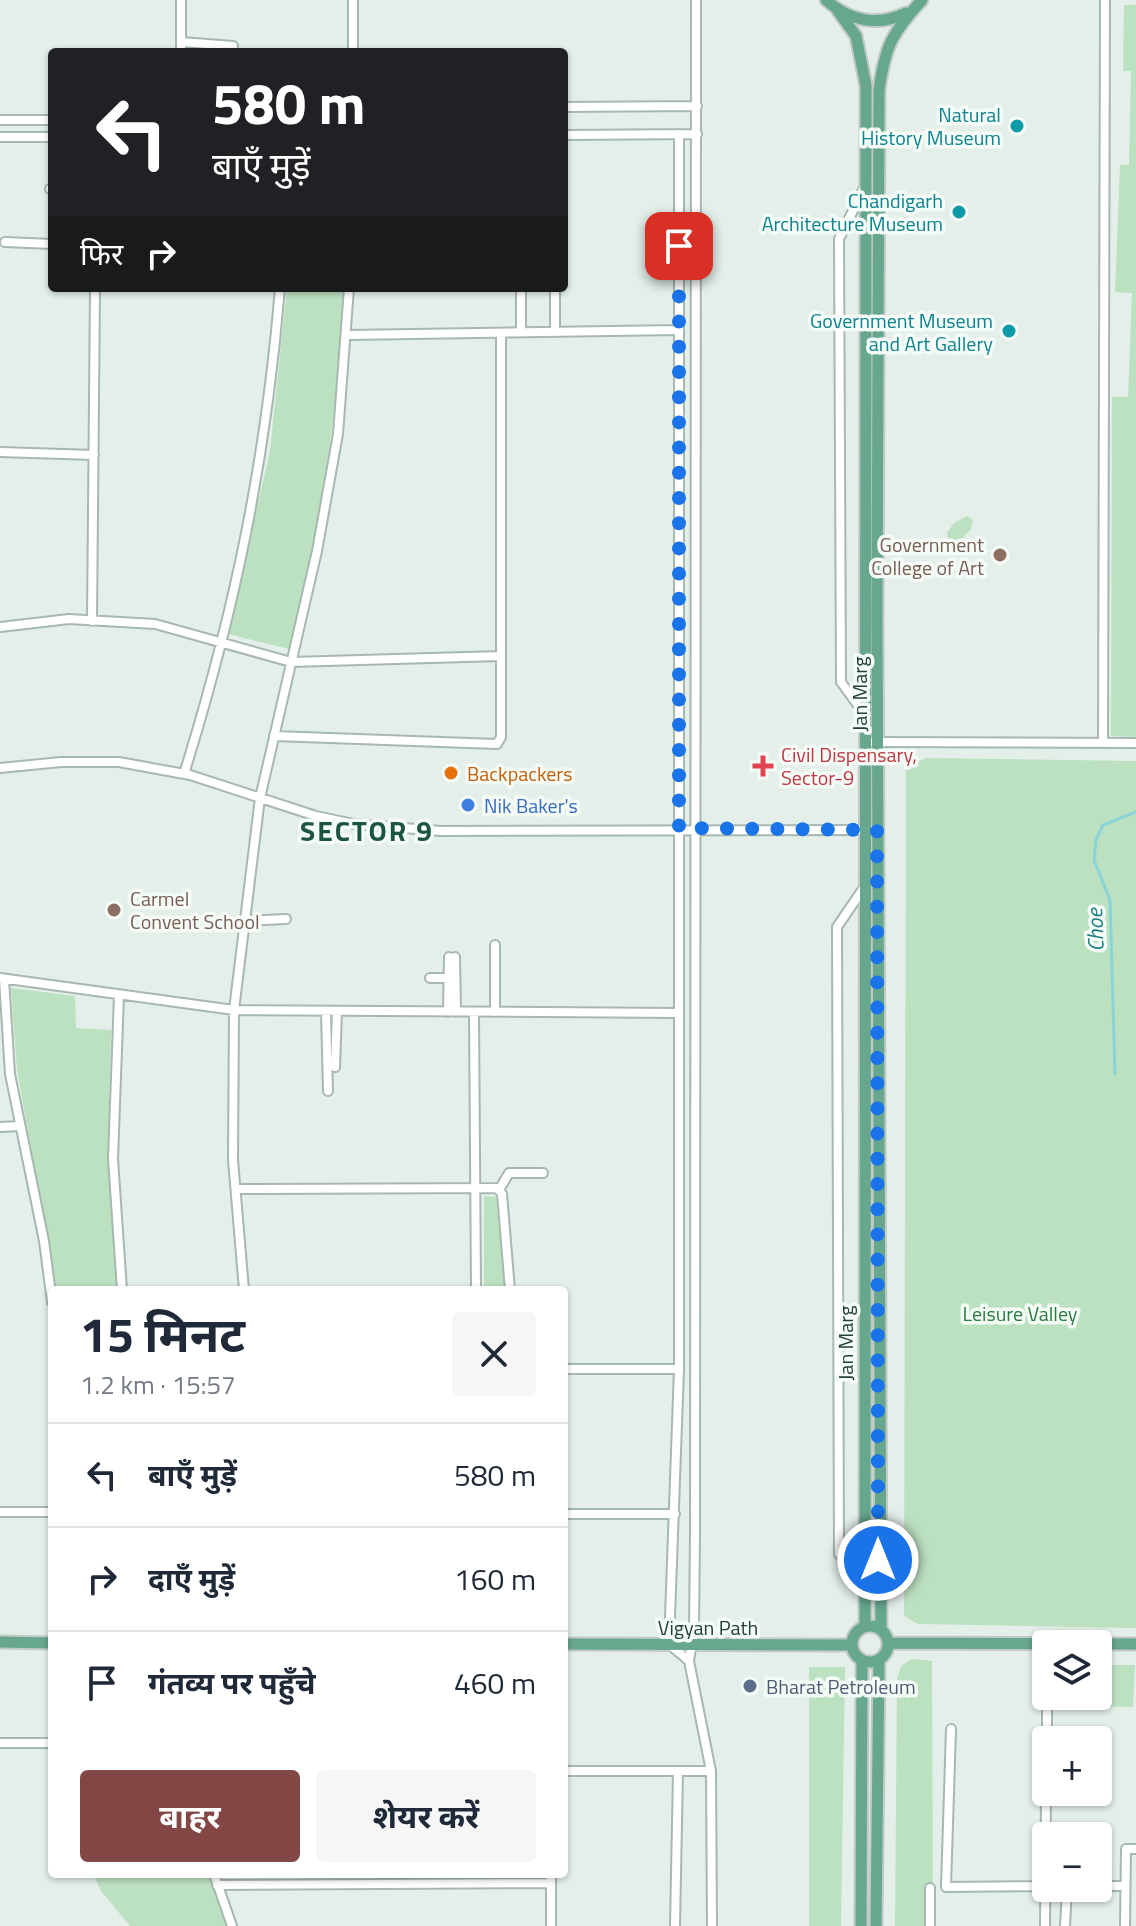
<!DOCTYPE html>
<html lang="hi">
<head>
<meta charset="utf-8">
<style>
	body { margin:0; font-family:"Titillium Web","Noto Sans Devanagari",sans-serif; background:#f6f6f7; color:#1f2937; height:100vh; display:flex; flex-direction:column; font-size:30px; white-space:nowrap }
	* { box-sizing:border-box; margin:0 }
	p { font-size:26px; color:#747a83 }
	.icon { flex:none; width:44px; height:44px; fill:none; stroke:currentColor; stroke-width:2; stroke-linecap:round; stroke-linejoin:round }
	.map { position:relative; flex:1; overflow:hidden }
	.sheet { position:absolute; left:48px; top:1286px; width:520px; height:592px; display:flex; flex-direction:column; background:#fff; border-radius:8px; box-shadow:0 2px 6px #0004 }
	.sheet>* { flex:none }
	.top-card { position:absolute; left:48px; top:48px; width:520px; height:244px; border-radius:8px; box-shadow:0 2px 6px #0004; background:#202124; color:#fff; overflow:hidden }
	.tools { position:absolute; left:1032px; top:1630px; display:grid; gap:16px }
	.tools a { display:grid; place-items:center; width:80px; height:80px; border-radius:8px; background:#fff; box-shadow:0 2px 6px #0004; font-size:40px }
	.pin { position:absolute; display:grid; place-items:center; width:68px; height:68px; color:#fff; margin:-34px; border-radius:16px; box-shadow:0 4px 12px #0006 }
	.me { position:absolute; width:88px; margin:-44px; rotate:0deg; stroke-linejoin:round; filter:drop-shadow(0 0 6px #0008) }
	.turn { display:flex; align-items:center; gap:28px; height:168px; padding:0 32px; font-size:36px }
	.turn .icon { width:104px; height:104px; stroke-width:2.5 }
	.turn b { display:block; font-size:56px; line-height:68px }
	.then { display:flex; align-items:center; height:76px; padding:0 32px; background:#0003; gap:16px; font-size:30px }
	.round { display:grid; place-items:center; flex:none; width:84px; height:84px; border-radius:8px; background:#f6f6f7 }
	.headline { display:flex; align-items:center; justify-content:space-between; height:136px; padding:0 32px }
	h1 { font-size:48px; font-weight:700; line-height:60px }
	.button { display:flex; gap:16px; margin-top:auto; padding:16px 32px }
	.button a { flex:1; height:92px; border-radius:8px; background:#824645; color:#fff; font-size:32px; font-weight:700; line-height:92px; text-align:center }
	.button a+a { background:#f6f6f7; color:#1f2937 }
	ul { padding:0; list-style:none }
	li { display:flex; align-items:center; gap:24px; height:104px; padding:0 32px; border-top:2px solid #e0e1e3 }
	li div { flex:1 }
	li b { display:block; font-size:30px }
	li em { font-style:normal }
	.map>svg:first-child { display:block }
	.green { fill:#bce1c1 }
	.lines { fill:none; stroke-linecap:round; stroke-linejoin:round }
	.stream { stroke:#89d4d6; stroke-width:3 }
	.minor-casing { stroke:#a6b8af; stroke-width:12 }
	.major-casing { stroke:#c1cac6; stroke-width:15 }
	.minor { stroke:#fff; stroke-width:8 }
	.major { stroke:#66a78e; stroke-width:11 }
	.route { stroke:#1a73e8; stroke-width:14; stroke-dasharray:0 25.2 }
	.culture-dot { fill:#0f9aa8; stroke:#f5fbf7; stroke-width:3 }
	.education-dot { fill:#8d6e63; stroke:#f5fbf7; stroke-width:3 }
	.health-dot { fill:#e0444e; stroke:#f5fbf7; stroke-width:3 }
	.food-dot { fill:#e8710a; stroke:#f5fbf7; stroke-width:3 }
	.shop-dot { fill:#3f7fe0; stroke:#f5fbf7; stroke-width:3 }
	.service-dot { fill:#5c6f8a; stroke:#f5fbf7; stroke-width:3 }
	.labels { text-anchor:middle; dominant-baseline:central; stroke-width:7; stroke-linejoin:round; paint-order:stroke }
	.culture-label { font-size:20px; fill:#0d838f; stroke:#f5fbf7; text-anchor:end }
	.education-label { font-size:20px; fill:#785e54; stroke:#f5fbf7; text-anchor:end }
	.street-label { font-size:20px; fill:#224235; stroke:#f5fbf7 }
	.health-label { font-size:20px; fill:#be3a42; stroke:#f5fbf7; text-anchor:start }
	.food-label { font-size:20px; fill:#c56008; stroke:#f5fbf7; text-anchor:start }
	.shop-label { font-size:20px; fill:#366cbe; stroke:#f5fbf7; text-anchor:start }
	.park-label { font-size:20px; fill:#297c3f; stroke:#f5fbf7 }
	.service-label { font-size:20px; fill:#4e5e75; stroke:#f5fbf7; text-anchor:start }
	.water-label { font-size:22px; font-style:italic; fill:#177e83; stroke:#f5fbf7 }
	.district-label { font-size:28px; font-weight:bold; letter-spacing:2px; fill:#1c5640; stroke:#f5fbf7 }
</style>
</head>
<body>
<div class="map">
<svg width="1136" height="1926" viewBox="0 0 1136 1926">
	<rect width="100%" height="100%" fill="#e4efe9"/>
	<path class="green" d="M1124,5H1136V737L1111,736L1112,397H1128L1132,293L1115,292L1120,165H1129L1131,71H1123Z
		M287,288H344C340,410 318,530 289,649L228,634L270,451Z
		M967,516L973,520L971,529L956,546L949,542L947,533L954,523Z
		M927,758L1136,761V1628L918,1624L904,1616L906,766Z
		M11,988L75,996L76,1028L111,1030L108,1157L117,1290H56L17,1070Z
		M484,1196L496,1197L505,1290H484Z
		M911,1659L932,1661L933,1926H895L897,1678L901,1666Z
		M1098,1665H1135L1133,1707L1054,1705V1696H1098Z
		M809,1667H845L841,1926H809Z
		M93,1874H209L227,1926H130L101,1891Z"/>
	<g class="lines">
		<path class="stream" d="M1115,1074L1110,900L1094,860L1096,840L1103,825L1136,812"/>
		<g class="minor-casing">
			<path id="minor" d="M353,0V52
				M696,0L695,1534L694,1630L689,1661L711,1771L712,1926
				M181,42L233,46
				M181,52V0
				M564,107L697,106
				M0,120H52
				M679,134V1369L669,1644L689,1661
				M564,135L697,134
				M0,137H52
				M50,189H52
				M5,242L52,244
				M555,288V332
				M521,332V288
				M348,335L679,330
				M0,452L94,455
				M92,621L95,288
				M0,627L69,619L155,624L291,662L501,656
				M863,712L841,682L839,239L865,186
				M274,736L497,744L501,737V333
				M873,742L1136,743
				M1103,743L1105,0
				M0,768L61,762H119L190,775L316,816L354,824L441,831L870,830
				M184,774C235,610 266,459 280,288
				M863,889L837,927L839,1554L864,1579
				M245,921L286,919
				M455,957L456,1012
				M0,978L234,1010L679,1013
				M430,978H449
				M4,979L10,1074L44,1241L52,1302
				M119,995L113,1159L122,1290
				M326,1011L328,1091
				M448,1012L449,957
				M474,1012L476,1290
				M495,1012V945
				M335,1067L337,1011
				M0,1127L20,1126
				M236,1189L497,1188L502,1194L510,1290
				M499,1190L509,1173H543
				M244,1290L233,1160L234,1010L260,798L317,551L338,434L349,288
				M564,1369H679
				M0,1512H52
				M564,1514H675
				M951,1729L946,1887L1046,1886
				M1047,1740V1696
				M0,1743H52
				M564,1771H711
				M214,1874L232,1926
				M217,1885L551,1883
				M1098,1886H1125
				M551,1926V1874
				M675,1926L678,1771
				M930,1926V1888
				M1045,1926L1046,1792
				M1065,1926L1067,1888
				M1125,1926L1126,1849H1136"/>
		</g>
		<g class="major-casing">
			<path id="major" d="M826,0C849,21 878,27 906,13
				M838,11L856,36L866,86L865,1626
				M852 1644a18 18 0 1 1 36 0a18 18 0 1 1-36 0Z
				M881,1629L877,619L879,90C885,46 892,33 922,0
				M0,1642L52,1643
				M889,1643L1136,1644
				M564,1644L852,1645
				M861,1926L862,1660
				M876,1926L879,1660"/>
		</g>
		<use href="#minor" class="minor"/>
		<use href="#major" class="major"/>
	</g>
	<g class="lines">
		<path class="route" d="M679,246V828L877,830L878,1560"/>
	</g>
	<g class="culture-dot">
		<circle cx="1017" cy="126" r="8"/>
		<circle cx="959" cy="212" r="8"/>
		<circle cx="1009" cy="331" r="8"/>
	</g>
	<g class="education-dot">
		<circle cx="1000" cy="555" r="8"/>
		<circle cx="114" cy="910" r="8"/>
	</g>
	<path class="health-dot" d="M759 754h8v8h8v8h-8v8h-8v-8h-8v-8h8z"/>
	<circle class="food-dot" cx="451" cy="773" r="8"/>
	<circle class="shop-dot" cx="468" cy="805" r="8"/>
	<circle class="service-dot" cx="750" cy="1686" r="8"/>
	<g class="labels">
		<g class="culture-label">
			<text x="1001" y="114">Natural<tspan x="1001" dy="23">History Museum</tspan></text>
			<text x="943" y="200">Chandigarh<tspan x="943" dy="23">Architecture Museum</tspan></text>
			<text x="993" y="320">Government Museum<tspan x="993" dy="23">and Art Gallery</tspan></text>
		</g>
		<g class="education-label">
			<text x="984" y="544">Government<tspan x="984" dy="23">College of Art</tspan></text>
			<text x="130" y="898" text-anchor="start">Carmel<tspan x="130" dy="23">Convent School</tspan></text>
		</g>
		<g class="street-label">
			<text transform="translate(859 694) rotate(-90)">Jan Marg</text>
			<text transform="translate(845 1343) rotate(-90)">Jan Marg</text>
			<text x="708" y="1627">Vigyan Path</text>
		</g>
		<g class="health-label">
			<text x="781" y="754">Civil Dispensary,<tspan x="781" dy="23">Sector-9</tspan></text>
		</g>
		<g class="food-label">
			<text x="467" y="773">Backpackers</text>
		</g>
		<g class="shop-label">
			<text x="484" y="805">Nik Baker's</text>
		</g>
		<g class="park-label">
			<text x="1020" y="1313">Leisure Valley</text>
		</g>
		<g class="service-label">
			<text x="766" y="1686">Bharat Petroleum</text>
		</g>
		<g class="water-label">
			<text transform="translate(1095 930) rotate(-92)">Choe</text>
		</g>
		<g class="district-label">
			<text x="367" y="830">SECTOR 9</text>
		</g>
	</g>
</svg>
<div class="tools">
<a><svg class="icon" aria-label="layers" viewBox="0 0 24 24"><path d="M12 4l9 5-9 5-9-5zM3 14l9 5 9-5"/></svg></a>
<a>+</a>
<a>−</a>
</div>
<div class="pin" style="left:679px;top:246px;background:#d93025"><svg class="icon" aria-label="arrive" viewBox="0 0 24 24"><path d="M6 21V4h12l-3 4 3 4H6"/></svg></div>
<svg class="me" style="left:878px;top:1560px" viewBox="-20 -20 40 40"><circle r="17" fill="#1a73e8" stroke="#fff" stroke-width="3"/><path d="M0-11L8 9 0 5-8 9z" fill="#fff"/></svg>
<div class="top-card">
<div class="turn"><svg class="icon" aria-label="left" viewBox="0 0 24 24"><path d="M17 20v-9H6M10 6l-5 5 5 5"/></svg><div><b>580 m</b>बाएँ मुड़ें</div></div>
<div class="then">फिर<svg class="icon" aria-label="right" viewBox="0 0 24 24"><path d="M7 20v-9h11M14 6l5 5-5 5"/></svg></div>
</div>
<section class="sheet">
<div class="headline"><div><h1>15 मिनट</h1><p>1.2 km · 15:57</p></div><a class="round"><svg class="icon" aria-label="close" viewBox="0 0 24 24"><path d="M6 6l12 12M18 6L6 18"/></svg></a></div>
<ul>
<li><svg class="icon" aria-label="left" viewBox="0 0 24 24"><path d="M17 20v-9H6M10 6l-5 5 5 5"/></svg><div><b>बाएँ मुड़ें</b></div><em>580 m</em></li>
<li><svg class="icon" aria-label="right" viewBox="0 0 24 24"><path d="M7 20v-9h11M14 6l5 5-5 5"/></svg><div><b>दाएँ मुड़ें</b></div><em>160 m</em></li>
<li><svg class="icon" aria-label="arrive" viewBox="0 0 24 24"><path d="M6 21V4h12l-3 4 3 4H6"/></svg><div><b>गंतव्य पर पहुँचे</b></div><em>460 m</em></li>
</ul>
<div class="button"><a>बाहर</a><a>शेयर करें</a></div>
</section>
</div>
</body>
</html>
